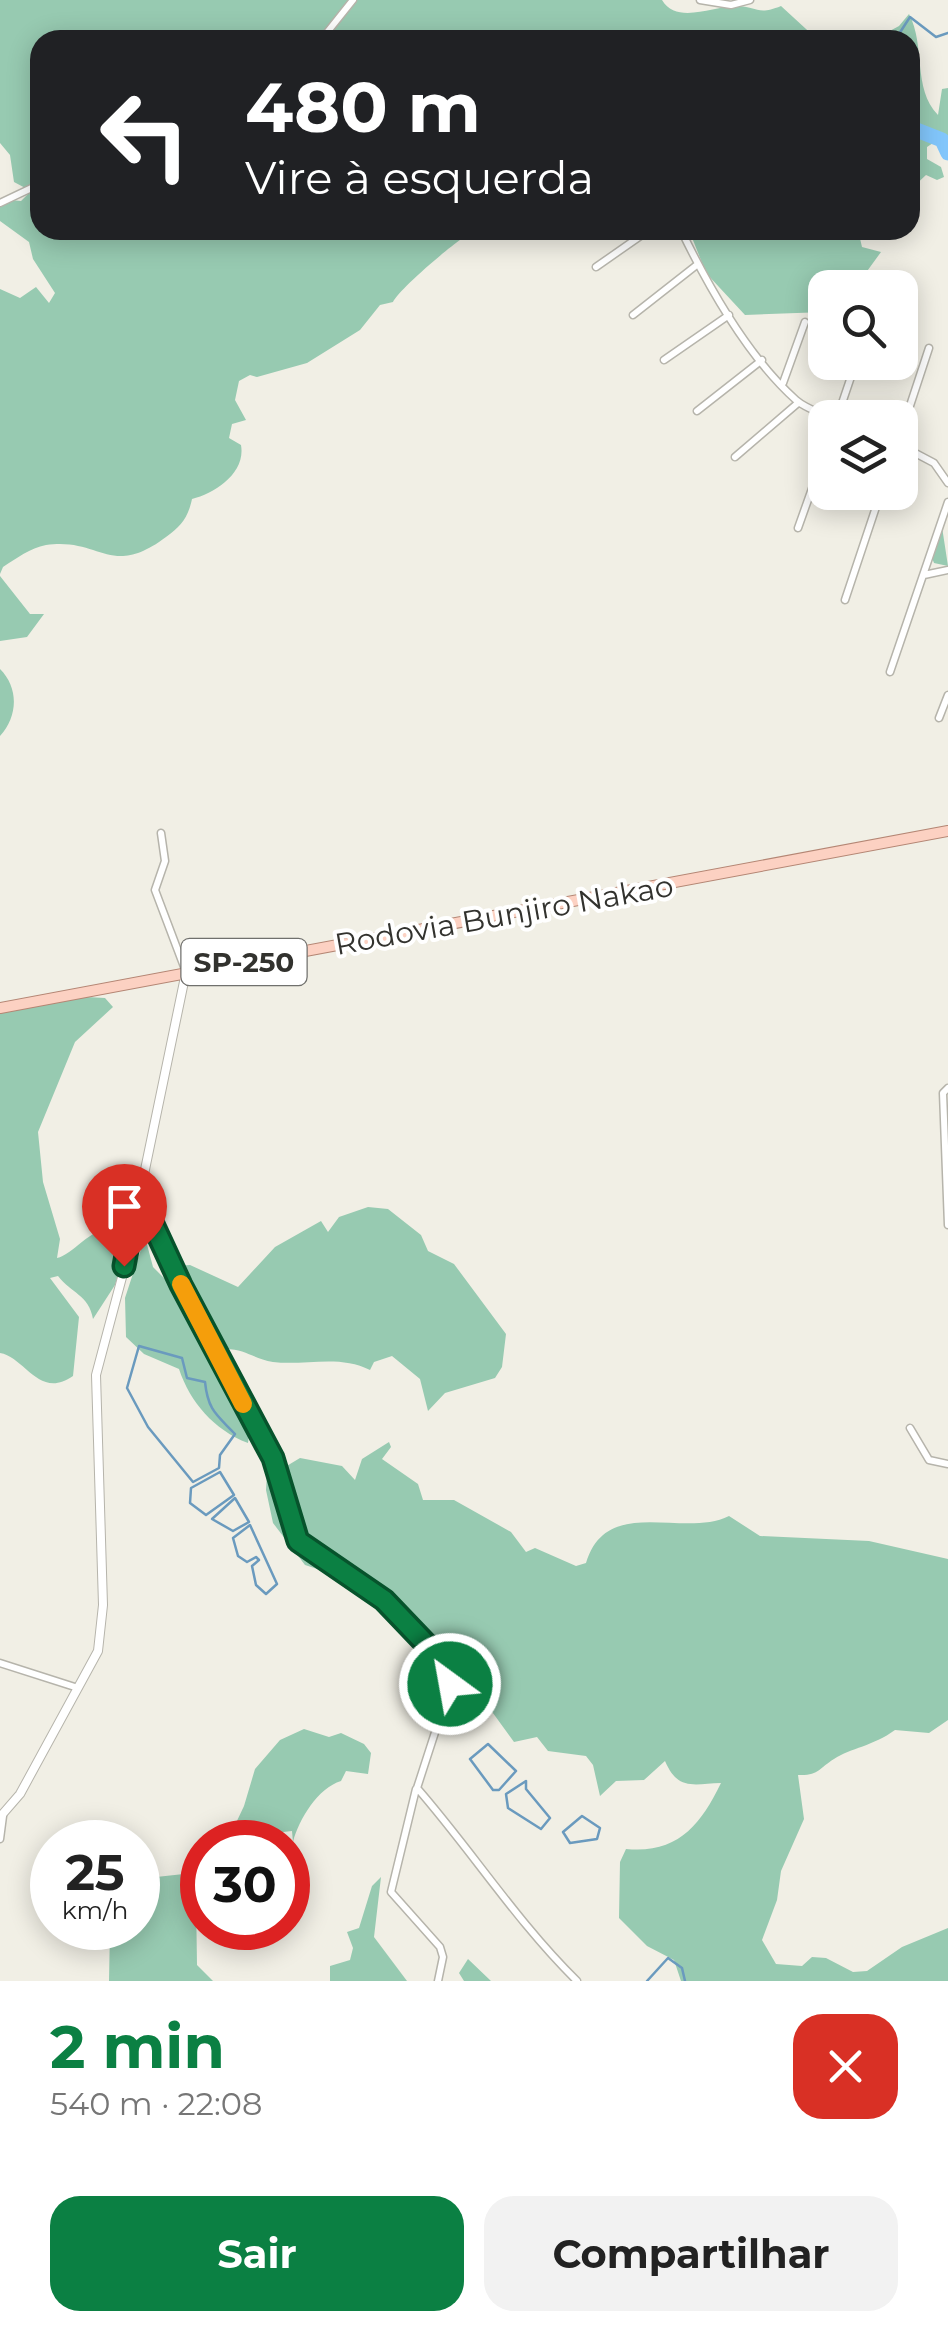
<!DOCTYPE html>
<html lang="pt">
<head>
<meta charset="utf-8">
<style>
	body { margin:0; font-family:Montserrat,sans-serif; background:#f2f2f2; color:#222; height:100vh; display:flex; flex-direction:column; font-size:38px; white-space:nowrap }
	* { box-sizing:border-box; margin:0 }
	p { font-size:32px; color:#767676 }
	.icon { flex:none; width:55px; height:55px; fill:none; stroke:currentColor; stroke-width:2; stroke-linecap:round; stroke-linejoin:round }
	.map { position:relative; height:1981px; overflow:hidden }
	.drawer { display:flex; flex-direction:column; background:#fff; flex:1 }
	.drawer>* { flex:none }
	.guide { position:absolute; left:30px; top:30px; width:890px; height:210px; border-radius:30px; box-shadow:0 5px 25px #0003; background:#202124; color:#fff; overflow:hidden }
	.buttons { position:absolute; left:808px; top:270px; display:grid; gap:20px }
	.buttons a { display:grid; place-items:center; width:110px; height:110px; border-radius:20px; background:#fff; box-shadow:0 5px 25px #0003; font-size:50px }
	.speed { position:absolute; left:30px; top:1820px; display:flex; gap:20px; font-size:50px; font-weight:700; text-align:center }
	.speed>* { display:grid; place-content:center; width:130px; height:130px; border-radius:50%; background:#fff; box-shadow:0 5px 25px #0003; line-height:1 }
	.speed small { font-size:25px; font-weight:400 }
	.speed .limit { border:15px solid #d22; background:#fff; color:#111 }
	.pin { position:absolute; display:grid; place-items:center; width:85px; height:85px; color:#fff; margin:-102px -42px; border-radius:50% 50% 50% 0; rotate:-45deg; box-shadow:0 0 10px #0007 }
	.pin .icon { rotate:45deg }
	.me { position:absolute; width:110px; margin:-55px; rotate:328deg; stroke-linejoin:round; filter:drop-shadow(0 0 8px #0008) }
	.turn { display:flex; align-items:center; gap:35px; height:210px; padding:0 50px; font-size:45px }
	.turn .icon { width:130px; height:130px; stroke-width:2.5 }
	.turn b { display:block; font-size:70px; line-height:85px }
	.round { display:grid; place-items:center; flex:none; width:105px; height:105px; border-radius:30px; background:#f2f2f2 }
	.summary { display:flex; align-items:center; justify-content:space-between; height:170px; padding:0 50px }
	h1 { font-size:60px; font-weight:700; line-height:75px; color:#0b8043 }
	.button { display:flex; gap:20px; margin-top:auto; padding:20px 50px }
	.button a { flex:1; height:115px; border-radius:30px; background:#0b8043; color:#fff; font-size:40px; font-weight:700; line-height:115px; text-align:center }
	.button a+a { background:#f2f2f2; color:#222 }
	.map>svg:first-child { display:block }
	.green { fill:#97cab1 }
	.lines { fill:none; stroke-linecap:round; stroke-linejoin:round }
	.stream { stroke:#6a9abe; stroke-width:2.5 }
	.river { stroke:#82c6fb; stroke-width:15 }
	.minor-casing { stroke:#b6b4ab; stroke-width:9 }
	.tertiary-casing { stroke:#b6b4ab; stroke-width:10 }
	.primary-casing { stroke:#b48674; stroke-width:12 }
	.minor { stroke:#fff; stroke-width:6 }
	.tertiary { stroke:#fff; stroke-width:8 }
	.primary { stroke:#fcd1c2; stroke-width:10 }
	.route-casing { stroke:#07532c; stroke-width:25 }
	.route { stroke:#0b8043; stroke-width:18 }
	.slow { stroke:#f59e0b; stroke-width:18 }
	.labels { text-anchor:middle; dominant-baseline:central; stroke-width:8; stroke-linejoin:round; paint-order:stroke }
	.shield { fill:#fff; stroke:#70706d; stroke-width:2.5 }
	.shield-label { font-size:28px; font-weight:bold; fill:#32322e }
	.street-label { font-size:30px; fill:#32322e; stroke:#fff }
</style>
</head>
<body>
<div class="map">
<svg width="948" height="1981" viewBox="0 0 948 1981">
	<rect width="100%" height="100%" fill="#f1efe5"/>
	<path class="green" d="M0,0H662C677,25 713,6 736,6C757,6 757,16 781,6L818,40H40V230H476C463,234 398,290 393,302L380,305L360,330L307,363L257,377L250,375L239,381L235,400L246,420L232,424L229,438L241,445C246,473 215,493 192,499C188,518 181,526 166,537C110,579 101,537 46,545C30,548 17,558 3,567L0,574V289L20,298L36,287L49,303L55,293L33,259L29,242L0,221V199L21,201L31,191L14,182L10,155L0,143Z
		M909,14C926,46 912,88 938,115L942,89L948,88V154L936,141L927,147V159L941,167L944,177L937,180L926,175L910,190V40H873L899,26Z
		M689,230H858L862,247L881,252L865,274L874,287L825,288V312L745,315L706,273Z
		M942,527L948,566L934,563L932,558Z
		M0,576L30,614H44L27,637L0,641Z
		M0,669C19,688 18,716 0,736Z
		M87,997L105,998L113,1007L75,1042L38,1132L43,1182L60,1239L57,1258C73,1255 89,1228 115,1227L123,1235L131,1232L115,1285L93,1319C89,1295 71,1293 58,1276L50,1278L79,1317L73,1376C39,1400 25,1357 0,1353V1012Z
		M368,1207L388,1209L421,1235L428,1251L454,1264L506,1334L502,1367L495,1378L445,1393L428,1411L420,1379L392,1356L374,1362L370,1370C339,1354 305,1366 273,1362C254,1359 245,1349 226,1349L231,1386L249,1435L248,1443C214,1430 190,1402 179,1369L144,1354L126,1337L125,1298L145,1237L153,1267L166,1280L176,1266L190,1265L238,1287L275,1247L321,1221L328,1232L339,1217Z
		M269,1441L283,1457L285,1467L300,1458L342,1466L355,1480L362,1459L389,1442L391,1447L382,1459L418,1484L423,1500H454L511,1532L526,1552L535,1548L576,1566L586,1563C607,1494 683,1539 729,1516L760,1536L869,1541L948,1559V1720L929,1733L895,1730C873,1746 851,1748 834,1759C819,1768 819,1776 798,1775L804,1819L781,1871L777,1900L762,1940L776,1964L802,1966L812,1957L826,1958L853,1972L867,1971L902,1947L948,1928V1981H681L674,1960L647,1946L619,1918L620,1862L626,1849C677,1854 700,1826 721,1783C693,1784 678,1791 665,1761L644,1780L616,1781L600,1796L593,1765L586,1756L548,1751L537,1737L514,1742L445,1647L407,1610L348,1579L305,1565L273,1523L266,1490Z
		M304,1729L329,1737L341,1733L364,1744L371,1753L368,1774L346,1771L341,1781C318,1788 299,1819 293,1842L292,1831L266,1834L265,1842H227L244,1806L255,1769L280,1740Z
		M202,1872V1902L196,1897L197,1965L213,1981H109L110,1928H138V1879Z
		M381,1877L374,1937L407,1981H330V1966L350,1960L353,1948L347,1932L359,1928L372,1886Z
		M468,1959L491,1981H464L459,1973Z"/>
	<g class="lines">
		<path class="stream" d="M871,40L897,37L910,17L936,37L948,33
			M139,1346L182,1358L187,1378L205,1382C208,1411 217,1415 235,1434L220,1455L219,1468L193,1482L148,1427L127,1388Z
			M220,1472L234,1495L206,1515L190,1503L191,1488Z
			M235,1498L249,1522L233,1531L212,1519Z
			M250,1525L277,1584L266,1594L256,1585L252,1566L259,1560L256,1557L247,1562L238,1556L233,1538Z
			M488,1744L516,1771L499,1790H493L470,1759Z
			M526,1781V1789L550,1818L541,1829L508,1808L506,1794Z
			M582,1816L600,1828L597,1839L570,1843L563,1832Z
			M647,1981L668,1958L682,1968L685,1981"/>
		<path class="river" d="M914,129L942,140L948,153"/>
		<g class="minor-casing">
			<path id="minor" d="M700,0L731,5L750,0
				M321,40L353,0
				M0,203L40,184
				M681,230C709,288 747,356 796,400C805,408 820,413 831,418
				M596,267L649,230
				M633,315L698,264
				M664,360L729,315
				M783,383L805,322
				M697,411L762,360
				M837,418L856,362
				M900,436L929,348
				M900,445L934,463L948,483
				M735,457L798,403
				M798,528L825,452
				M924,575L948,570
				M845,600L881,492
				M890,672L948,502
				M939,718L948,695
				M161,833L165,861L155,890L186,972
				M948,1088L943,1093L948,1225
				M141,1198L181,1285L273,1458L298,1541L384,1600L448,1667L451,1683L417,1788C472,1851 517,1922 577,1981
				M910,1428L929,1460L948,1464
				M0,1663L78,1688
				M416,1789L391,1892L440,1947L443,1957L438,1981
				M0,1839L3,1816"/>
		</g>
		<g class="tertiary-casing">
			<path id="tertiary" d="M0,1817L20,1794L98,1651L103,1605L96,1375L125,1266L186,972"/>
		</g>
		<g class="primary-casing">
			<path id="primary" d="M0,1008L948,831"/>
		</g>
		<use href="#minor" class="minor"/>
		<use href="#tertiary" class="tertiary"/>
		<use href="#primary" class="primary"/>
	</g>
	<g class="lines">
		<g class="route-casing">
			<path id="route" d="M124,1266L138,1192L181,1285L273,1458L298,1541L384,1600L448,1667L450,1684"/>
		</g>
		<use href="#route" class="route"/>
		<path class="slow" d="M181,1284L243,1404"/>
	</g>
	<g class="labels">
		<rect class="shield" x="181.5" y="939" width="125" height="46" rx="8"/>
		<g class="shield-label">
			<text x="244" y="962">SP-250</text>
		</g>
		<g class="street-label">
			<text transform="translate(504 915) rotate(-10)">Rodovia Bunjiro Nakao</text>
		</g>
	</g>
</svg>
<div class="buttons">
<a><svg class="icon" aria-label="search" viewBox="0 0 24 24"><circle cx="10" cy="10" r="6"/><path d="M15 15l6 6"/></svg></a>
<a><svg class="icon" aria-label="layers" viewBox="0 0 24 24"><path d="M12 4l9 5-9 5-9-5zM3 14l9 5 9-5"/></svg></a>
</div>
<div class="speed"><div>25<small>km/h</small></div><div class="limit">30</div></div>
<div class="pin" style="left:124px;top:1266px;background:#d93025"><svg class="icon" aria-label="arrive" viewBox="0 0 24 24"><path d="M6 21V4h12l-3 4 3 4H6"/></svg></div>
<svg class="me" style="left:450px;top:1684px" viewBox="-20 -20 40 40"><circle r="17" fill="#0b8043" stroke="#fff" stroke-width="3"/><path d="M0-11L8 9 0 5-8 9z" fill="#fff"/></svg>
<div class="guide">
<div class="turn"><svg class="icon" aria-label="left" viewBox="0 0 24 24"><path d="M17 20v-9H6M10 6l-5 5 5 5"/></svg><div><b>480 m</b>Vire à esquerda</div></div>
</div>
</div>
<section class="drawer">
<div class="summary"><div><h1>2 min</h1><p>540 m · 22:08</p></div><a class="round" style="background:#d93025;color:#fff"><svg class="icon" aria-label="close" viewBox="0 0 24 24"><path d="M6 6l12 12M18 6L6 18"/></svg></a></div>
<div class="button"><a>Sair</a><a>Compartilhar</a></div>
</section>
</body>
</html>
